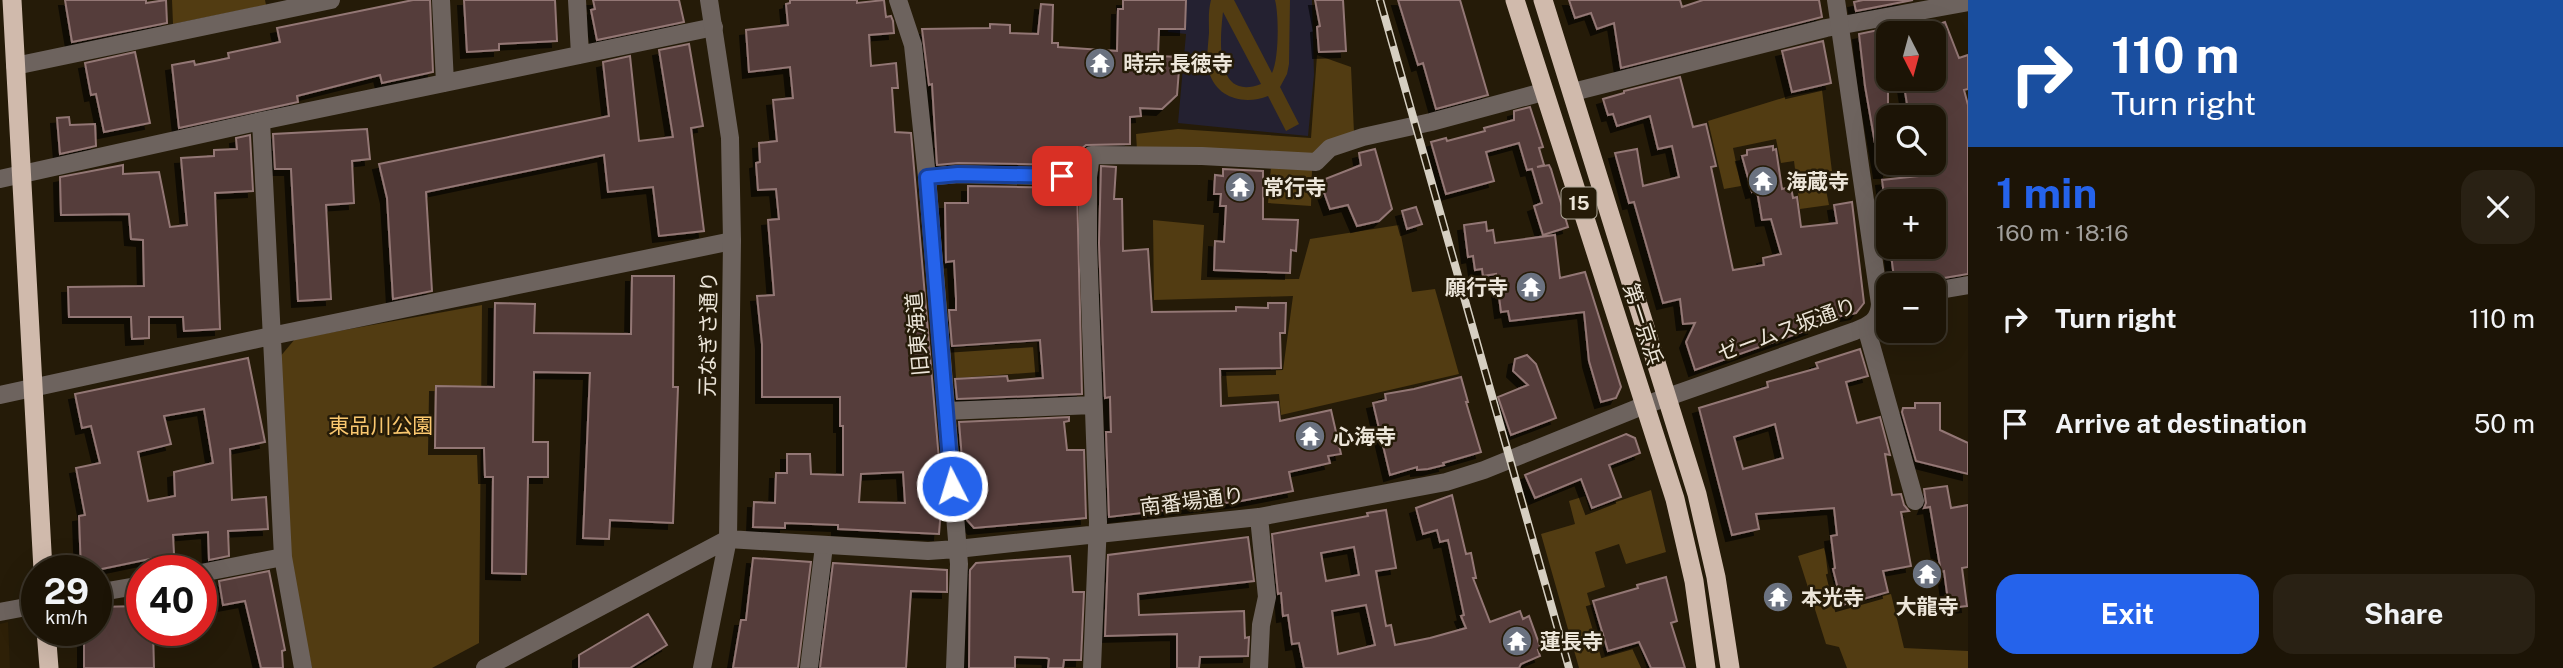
<!DOCTYPE html>
<html lang="en">
<head>
<meta charset="utf-8">
<style>
	body { margin:0; font-family:"Public Sans","Noto Sans JP",sans-serif; background:#292114; color:#f1f3f6; height:100vh; display:flex; flex-direction:column; font-size:26px; white-space:nowrap }
	* { box-sizing:border-box; margin:0 }
	p { font-size:23px; color:#a09e9b }
	.icon { flex:none; width:38px; height:38px; fill:none; stroke:currentColor; stroke-width:2; stroke-linecap:round; stroke-linejoin:round }
	.map { position:relative; flex:1; overflow:hidden }
	.panel { display:flex; flex-direction:column; background:#1c1406; width:595px }
	.panel>* { flex:none }
	.banner { background:#1a4fa0; color:#fff; overflow:hidden }
	.needle { width:46px; rotate:174deg }
	.tools { position:absolute; left:1876px; top:21px; display:grid; gap:14px }
	.tools a { display:grid; place-items:center; width:70px; height:70px; border-radius:14px; background:#1c1406; box-shadow:0 7px 28px #0002,0 0 0 2px #3a3328; font-size:35px }
	.speed { position:absolute; left:21px; top:555px; display:flex; gap:14px; font-size:35px; font-weight:700; text-align:center }
	.speed>* { display:grid; place-content:center; width:91px; height:91px; border-radius:50%; background:#1c1406; box-shadow:0 7px 28px #0002,0 0 0 2px #3a3328; line-height:1 }
	.speed small { font-size:18px; font-weight:400 }
	.speed .limit { border:10px solid #d22; background:#fff; color:#111 }
	.pin { position:absolute; display:grid; place-items:center; width:60px; height:60px; color:#fff; margin:-30px; border-radius:14px; box-shadow:0 4px 10px #0006 }
	.me { position:absolute; width:77px; margin:-38px; rotate:355deg; stroke-linejoin:round; filter:drop-shadow(0 0 5px #0008) }
	.turn { display:flex; align-items:center; gap:24px; height:147px; padding:0 28px; font-size:32px }
	.turn .icon { width:91px; height:91px; stroke-width:2.5 }
	.turn b { display:block; font-size:49px; line-height:60px }
	.round { display:grid; place-items:center; flex:none; width:74px; height:74px; border-radius:21px; background:#292114 }
	.summary { display:flex; align-items:center; justify-content:space-between; height:119px; padding:0 28px }
	h1 { font-size:42px; font-weight:700; line-height:52px; color:#2563eb }
	.button { display:flex; gap:14px; margin-top:auto; padding:14px 28px }
	.button a { flex:1; height:80px; border-radius:21px; background:#2563eb; color:#fff; font-size:28px; font-weight:700; line-height:80px; text-align:center }
	.button a+a { background:#292114; color:#f1f3f6 }
	ul { padding:0; list-style:none }
	li { display:flex; align-items:center; gap:21px; height:105px; padding:0 28px }
	li div { flex:1 }
	li b { display:block; font-size:26px }
	li em { font-style:normal }
	main { display:flex; flex:1; min-height:0 }
	.map>svg:first-child { display:block }
	.built { fill:#2e2007 }
	.education { fill:#242131 }
	.green { fill:#523c12; fill-rule:evenodd }
	.building { fill:#553c3a; stroke:#937775; stroke-width:2; fill-rule:evenodd; filter:url(#shadow) }
	.lines { fill:none; stroke-linecap:round; stroke-linejoin:round }
	.minor { stroke:#6d635e; stroke-width:18 }
	.tertiary { stroke:#6d635e; stroke-width:18 }
	.trunk { stroke:#d0baac; stroke-width:19 }
	.rail-casing { stroke:#d6cfc2; stroke-width:8 }
	.rail { stroke:#251b08; stroke-width:5; stroke-dasharray:16; stroke-linecap:butt }
	.route-casing { stroke:#184099; stroke-width:18 }
	.route { stroke:#2563eb; stroke-width:12 }
	.labels { text-anchor:middle; dominant-baseline:central; stroke-width:5; stroke-linejoin:round; paint-order:stroke }
	.shield { fill:#251b08; stroke:#b0a89a; stroke-width:2 }
	.shield-label { font-size:19px; font-weight:bold; fill:#ece5d9 }
	.poi-label { font-size:21px; font-weight:bold; fill:#ece5d9; stroke:#251b08; text-anchor:start }
	.street-label { font-size:21px; fill:#ece5d9; stroke:#251b08 }
	.park-label { font-size:21px; fill:#fbc86f; stroke:#251b08 }
</style>
</head>
<body>
<main>
<div class="map">
<svg width="1968" height="668" viewBox="0 0 1968 668">
	<defs>
		<filter id="shadow"><feDropShadow dx="-6" dy="6" stdDeviation="0" flood-color="#0009"/></filter>
	</defs>
	<rect width="100%" height="100%" fill="#251b08"/>
	<path class="built" d="M8,622L10,668H0V624Z"/>
	<path class="education" d="M1170,0H1312L1314,75L1308,136L1178,123L1186,34L1168,32Z"/>
	<path class="green" d="M172,0H265L266,5L173,24Z
		M1211,0H1234L1272,73C1279,59 1279,15 1275,0H1290L1289,64L1287,74L1280,87L1299,124L1286,131L1268,96C1245,105 1217,99 1209,72C1206,60 1208,46 1209,33C1209,22 1208,11 1211,0ZM1223,12L1261,84C1214,102 1220,39 1223,12Z
		M1317,55L1351,67L1354,133L1310,156L1137,150L1136,134L1178,129L1311,138Z
		M1822,90L1834,188L1826,190L1829,205L1800,209L1794,161L1781,163L1776,139L1733,148L1741,186L1724,189L1708,121L1789,96Z
		M1271,167L1312,170L1311,206L1268,203Z
		M1153,220L1204,225L1201,280L1299,279L1310,239L1399,225L1412,292L1435,289L1459,374L1281,415L1279,394L1228,397L1226,372L1283,370L1293,296L1154,300Z
		M482,305L479,643L432,668H312L289,561L279,358L295,339Z
		M1037,342L1039,372L956,378L954,348Z
		M1651,490L1666,552L1626,564L1619,544L1595,552L1605,587L1587,593L1605,656L1639,646L1647,668H1579L1541,534L1575,524L1569,501L1585,496L1590,511Z
		M1824,548L1840,607L1891,594L1904,648L1968,651V668H1847L1839,647L1826,644L1798,556Z"/>
	<path class="building" d="M65,0H146V3L166,0L167,23L72,42Z
		M413,0H430L433,72L382,83L380,75L297,96L298,102L179,128L172,65L194,61L195,65L229,58L228,53L280,42L277,28Z
		M464,0H555L557,41L499,44V50L467,52Z
		M593,0H679L684,22L597,40L591,10L595,9Z
		M790,0H857V3L884,0L886,17L891,16L893,21L894,33L869,35L871,66L896,63L898,88H892L895,132L911,133L942,495L939,534L838,529V525L785,523V528L753,527L754,502L775,503L776,473H787V454H810L811,474L843,475V426H840V397H762V344L757,296L774,295L768,220L779,219L776,189L758,190L756,163L760,162L759,143L777,141L773,100L793,98L790,67L749,72L746,30L788,25L786,4L790,3ZM903,472L905,503L859,502L861,474Z
		M1123,0H1186L1185,29H1159L1158,56L1180,57L1177,95L1162,109L1140,108L1141,116L1130,117V144L1086,145L1081,149L1078,165L958,163L937,165L932,84L929,85L922,29L990,28V24L1010,25V33L1038,34L1041,4L1053,5L1052,43H1058V47L1117,51L1118,9H1123Z
		M1315,0H1343L1346,51L1319,52L1317,27L1320,26Z
		M1398,0H1460L1488,95L1436,109L1423,63L1418,65Z
		M1569,0H1680L1682,7L1703,0H1819L1822,17L1621,68L1614,23L1597,29L1591,13L1575,18Z
		M1863,0H1913L1856,11L1854,2Z
		M1945,22L1959,58L1968,55V89L1964,90L1968,105V274L1932,280L1926,284L1895,285L1890,247H1934V221L1937,220L1933,189L1884,195L1882,180L1918,176L1917,169L1934,166V117H1909L1903,79H1934V33L1930,27Z
		M1888,28V172H1880L1865,86L1859,34Z
		M1823,41L1831,83L1792,92L1782,51Z
		M689,44L703,126L691,128L704,231L659,236L653,187L608,192L604,155L426,192L432,291L393,299L387,198L379,164L609,116L603,62L630,56L639,141L673,137L659,50Z
		M135,52L150,123L104,132L96,94L91,95L85,63Z
		M1680,77L1693,127L1706,124L1716,166L1711,167L1733,270L1764,265L1763,258L1781,254L1771,219L1762,220L1757,191L1752,192L1742,156L1747,155V150L1773,146V150L1776,149L1782,189L1791,187L1793,198L1797,197L1801,227L1837,223L1834,205L1852,202L1864,303L1856,313L1811,322L1813,328L1695,370L1686,342L1695,323L1683,324L1680,299L1663,303L1634,202L1629,203L1615,153L1637,149L1643,186L1679,177L1672,146L1658,149L1650,116L1617,126L1613,114L1608,115L1603,99L1624,93V91Z
		M1530,107L1543,147L1539,148L1544,165L1537,167L1549,165L1551,169L1568,227L1543,235L1534,206L1542,203L1532,169L1527,170L1519,143L1486,152L1494,181L1446,194L1431,142L1446,138L1447,141L1485,131L1484,128L1514,120V111Z
		M69,117L70,125L95,124L96,146L60,154L57,118Z
		M367,129L370,159L352,161L354,203L326,205L331,299L298,301L291,169H275L273,134Z
		M250,135L253,191L215,193L220,329L184,331L183,317H149V338L132,339L131,317H69L68,287L144,286L143,240L131,239L129,214L61,215L60,177L123,165V174L159,172L170,227L187,225L181,158L214,156V150L237,149L236,138Z
		M1375,149L1392,209L1379,221L1357,226L1348,205L1330,209L1320,181L1361,165L1359,153Z
		M1101,166L1116,167L1114,199H1122L1123,251L1148,249L1152,312L1236,311V307L1268,308V303H1286L1285,333H1280L1281,368L1220,369L1221,406L1278,402L1280,421L1331,410L1341,454L1328,456L1330,463L1289,472L1293,491L1241,501L1109,517L1106,432H1111L1110,397L1105,398L1099,243Z
		M1223,169L1263,171V219L1298,220L1296,251L1291,250L1290,273L1214,270L1215,241L1224,242L1226,206H1220L1221,194H1214L1215,175L1223,176Z
		M968,186L1077,188L1082,394L957,399L955,379L1007,376L1008,381L1043,378L1040,340L952,346L949,310H956V298L954,261L946,262L945,203H968Z
		M1416,207L1422,224L1407,229L1402,211Z
		M1486,222L1487,231L1493,230L1495,243L1555,235L1560,278L1585,272L1621,387L1616,398L1601,402L1589,361L1584,312L1510,321L1508,311L1501,312L1496,274L1483,276L1482,269L1475,270L1473,256L1468,257L1464,225Z
		M632,276H674L673,387H678L673,523L610,520L609,539L583,538L590,373L534,372L533,442H548V477H528L526,574L492,573L493,477H485L484,448H435L436,386L494,387L495,303L535,304L534,333L631,334Z
		M1860,349L1868,376L1846,382L1857,423L1880,417L1890,455L1885,454L1892,495L1901,494L1904,505L1909,511L1901,512L1911,566L1883,571L1888,592L1842,605L1833,569L1835,568L1831,536L1837,535L1834,508L1756,514L1759,529L1732,535L1699,408L1768,387L1767,382L1818,368L1816,363ZM1775,424L1783,458L1743,469L1734,437Z
		M1527,355L1536,364L1556,418L1511,435L1498,397L1528,385L1513,371L1515,359Z
		M248,358L265,442L230,449L232,500L266,497L268,529L228,531L229,556L209,560L208,532L173,535L174,554L97,570H81L79,516L85,515L76,468L100,463L91,426L82,428L75,394ZM204,409L213,463L174,472L175,496L148,501L138,452L171,444L164,416Z
		M1461,377L1468,402H1466L1481,452L1443,463L1444,465L1428,469L1417,470V467L1390,475L1373,403L1386,400L1385,394L1414,389Z
		M1915,403H1940V430L1968,443V474L1916,461L1902,412L1903,408H1915Z
		M1069,417V421L1064,422L1067,450H1084L1086,518L974,528L967,520L959,422Z
		M1626,434L1635,438L1640,453L1609,465L1621,497L1592,508L1581,479L1535,498L1525,475Z
		M1947,486L1951,508L1968,505V567L1962,568L1967,606L1949,608L1944,571L1941,572L1930,507L1924,508L1926,503L1924,489Z
		M1452,495L1466,554L1471,553L1476,578H1473L1490,622L1520,611L1523,619L1529,616L1541,649L1538,650L1540,656L1521,664L1519,668H1304L1299,643L1292,644L1288,615L1283,616L1281,593L1278,594L1272,534L1368,516L1367,513L1386,510L1396,568L1376,571L1386,626L1391,625L1395,645L1430,638L1466,628L1461,616L1464,615L1448,540L1440,542L1437,530L1423,534L1416,508ZM1354,547L1359,575L1326,581L1321,553ZM1366,605L1375,645L1338,654L1332,611Z
		M1248,537L1254,581L1138,594L1139,615L1244,611L1245,638L1249,637L1248,656L1200,657L1199,668H1177V634L1105,636L1108,555Z
		M1070,556L1073,592H1084L1081,660H1064L1063,668H1048L1049,659L1047,658L1015,657V668H969L970,570L976,563Z
		M753,558L811,562L798,668H733L741,620H746Z
		M833,563L947,570V592L911,591L906,668H820Z
		M269,571L285,650L282,651L283,668H261L245,601L223,605L219,581Z
		M1666,577L1677,621L1671,623L1685,668H1651L1639,642L1608,651L1593,601L1638,588L1637,585Z
		M142,606V630H153L154,668H84V630H96V607Z
		M648,614L667,645L630,668H579V655Z"/>
	<g class="lines">
		<path class="minor" d="M441,0L445,83
			M577,0L580,55
			M15,66L331,0
			M1573,92L1826,28L1968,2
			M261,121L283,557L303,668
			M927,177L958,174L1088,177
			M0,179L261,121L714,27
			M1934,291L1968,285
			M1866,327L1915,501
			M0,395L271,336L732,241
			M946,411L1093,405
			M1259,517L1267,597L1261,625L1259,668
			M957,549L1259,517L1446,482L1484,470L1645,405
			M201,573L283,557
			M96,593L142,585
			M0,612L37,605
			M809,668L824,546
			M1092,668L1098,522L1088,243V177L1091,155L1202,156L1316,162L1330,148L1363,137L1431,122L1543,92"/>
		<path class="tertiary" d="M898,0L913,45L927,177L959,564L955,668
			M1645,405L1855,331C1870,325 1879,321 1880,304L1836,0
			M485,668L728,539L928,551L957,549
			M702,668L728,539L732,241L730,138L709,0"/>
		<path class="trunk" d="M12,0L43,570
			M1515,0L1675,499L1694,581L1706,668
			M1543,0L1697,494L1716,577L1730,668
			M46,630L49,668"/>
		<g class="rail-casing">
			<path id="rail" d="M1380,0L1569,668"/>
		</g>
		<use href="#rail" class="rail"/>
	</g>
	<g class="lines">
		<g class="route-casing">
			<path id="route" d="M952,486L927,177L958,174L1062,176"/>
		</g>
		<use href="#route" class="route"/>
	</g>
	<defs>
		<g id="temple-disc" transform="scale(1.575)"><circle r="9.5" fill="#6b7280" stroke="#251b08"/><path d="M0-6L5-2H3V0L6.5 2.5H4V6H1.5V3h-3V6H-4V2.5H-6.5L-3 0V-2H-5Z" fill="#fff"/></g>
	</defs>
	<g fill-rule="evenodd">
		<use href="#temple-disc" x="1100" y="63"/>
		<use href="#temple-disc" x="1763" y="181"/>
		<use href="#temple-disc" x="1240" y="187"/>
		<use href="#temple-disc" x="1531" y="287"/>
		<use href="#temple-disc" x="1310" y="436"/>
		<use href="#temple-disc" x="1927" y="574"/>
		<use href="#temple-disc" x="1778" y="597"/>
		<use href="#temple-disc" x="1517" y="641"/>
	</g>
	<g class="labels">
		<rect class="shield" x="1561.5" y="187.5" width="35" height="31" rx="5"/>
		<g class="shield-label">
			<text x="1579" y="203">15</text>
		</g>
		<g class="poi-label">
			<text x="1123" y="63">時宗 長徳寺</text>
			<text x="1786" y="181">海蔵寺</text>
			<text x="1263" y="187">常行寺</text>
			<text x="1508" y="287" text-anchor="end">願行寺</text>
			<text x="1333" y="436">心海寺</text>
			<text x="1801" y="597">本光寺</text>
			<text x="1927" y="606" text-anchor="middle">大龍寺</text>
			<text x="1540" y="641">蓮長寺</text>
		</g>
		<g class="street-label">
			<text transform="translate(1643 324) rotate(72)">第一京浜</text>
			<text transform="translate(1787 329) rotate(-20)">ゼームス坂通り</text>
			<text transform="translate(708 334) rotate(-89)">元なぎさ通り</text>
			<text transform="translate(917 334) rotate(-95)">旧東海道</text>
			<text transform="translate(1192 501) rotate(-7)">南番場通り</text>
		</g>
		<g class="park-label">
			<text x="381" y="425">東品川公園</text>
		</g>
	</g>
</svg>
<div class="tools">
<a><svg class="needle" viewBox="-14 -14 28 28"><path d="M0-13l5 13h-10z" fill="#e53935"/><path d="M0 13l5-13h-10z" fill="#a09e9b"/></svg></a>
<a><svg class="icon" aria-label="search" viewBox="0 0 24 24"><circle cx="10" cy="10" r="6"/><path d="M15 15l6 6"/></svg></a>
<a>+</a>
<a>−</a>
</div>
<div class="speed"><div>29<small>km/h</small></div><div class="limit">40</div></div>
<div class="pin" style="left:1062px;top:176px;background:#d93025"><svg class="icon" aria-label="arrive" viewBox="0 0 24 24"><path d="M6 21V4h12l-3 4 3 4H6"/></svg></div>
<svg class="me" style="left:952px;top:486px" viewBox="-20 -20 40 40"><circle r="17" fill="#2563eb" stroke="#fff" stroke-width="3"/><path d="M0-11L8 9 0 5-8 9z" fill="#fff"/></svg>
</div>
<section class="panel">
<div class="banner">
<div class="turn"><svg class="icon" aria-label="right" viewBox="0 0 24 24"><path d="M7 20v-9h11M14 6l5 5-5 5"/></svg><div><b>110 m</b>Turn right</div></div>
</div>
<div class="summary"><div><h1>1 min</h1><p>160 m · 18:16</p></div><a class="round"><svg class="icon" aria-label="close" viewBox="0 0 24 24"><path d="M6 6l12 12M18 6L6 18"/></svg></a></div>
<ul>
<li><svg class="icon" aria-label="right" viewBox="0 0 24 24"><path d="M7 20v-9h11M14 6l5 5-5 5"/></svg><div><b>Turn right</b></div><em>110 m</em></li>
<li><svg class="icon" aria-label="arrive" viewBox="0 0 24 24"><path d="M6 21V4h12l-3 4 3 4H6"/></svg><div><b>Arrive at destination</b></div><em>50 m</em></li>
</ul>
<div class="button"><a>Exit</a><a>Share</a></div>
</section>
</main>
</body>
</html>
